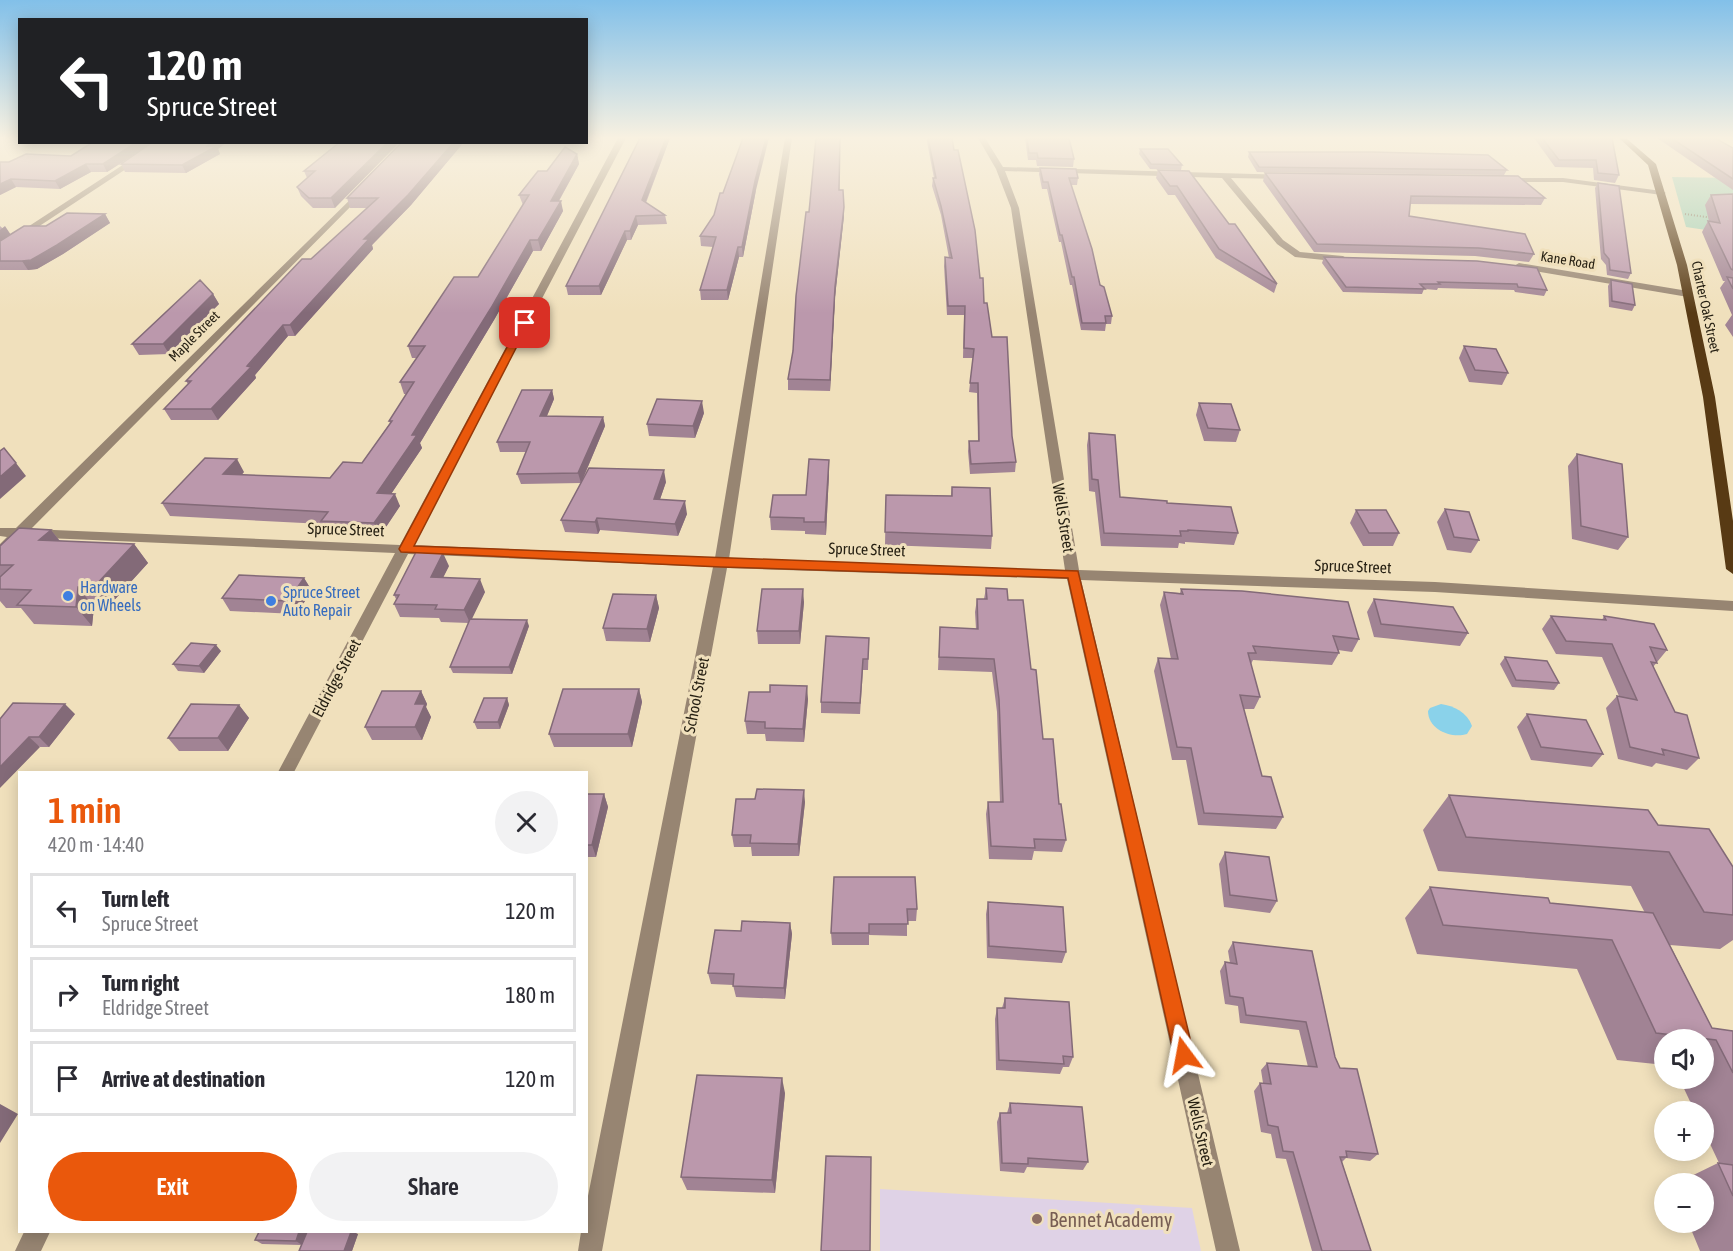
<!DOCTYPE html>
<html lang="en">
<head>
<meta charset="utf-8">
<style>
	body { margin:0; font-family:"Asap Condensed",sans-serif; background:#f2f2f3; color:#2b2b33; height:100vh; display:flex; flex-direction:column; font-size:22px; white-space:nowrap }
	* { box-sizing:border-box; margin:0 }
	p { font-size:20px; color:#7c7c81 }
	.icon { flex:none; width:33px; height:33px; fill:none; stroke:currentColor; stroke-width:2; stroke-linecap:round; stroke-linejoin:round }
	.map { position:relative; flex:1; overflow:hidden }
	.side { position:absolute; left:18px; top:771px; width:570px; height:462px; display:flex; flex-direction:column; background:#fff; border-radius:0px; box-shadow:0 3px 15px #0003 }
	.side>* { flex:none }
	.banner { position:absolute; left:18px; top:18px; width:570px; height:126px; border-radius:0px; box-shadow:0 3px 15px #0003; background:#202124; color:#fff; overflow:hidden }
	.controls { position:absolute; left:1654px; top:1029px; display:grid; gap:12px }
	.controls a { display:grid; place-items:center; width:60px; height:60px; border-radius:50%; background:#fff; box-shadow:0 3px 15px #0003; font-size:30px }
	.pin { position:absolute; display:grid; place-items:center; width:51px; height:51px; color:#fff; margin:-26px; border-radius:12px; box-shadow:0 3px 9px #0006 }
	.me { position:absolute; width:66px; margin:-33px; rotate:347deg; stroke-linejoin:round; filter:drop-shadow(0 0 4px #0008) }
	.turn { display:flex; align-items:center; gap:21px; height:126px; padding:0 30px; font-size:27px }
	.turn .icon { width:78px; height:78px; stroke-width:2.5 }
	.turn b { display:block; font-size:42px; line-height:51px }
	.round { display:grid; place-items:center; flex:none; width:63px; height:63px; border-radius:32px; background:#f2f2f3 }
	.head { display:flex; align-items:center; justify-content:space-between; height:102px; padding:0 30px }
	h1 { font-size:36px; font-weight:600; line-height:45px; color:#ea580c }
	.primary-button { display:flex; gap:12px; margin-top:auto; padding:12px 30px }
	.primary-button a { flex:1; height:69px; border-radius:36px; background:#ea580c; color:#fff; font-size:24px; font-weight:600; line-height:69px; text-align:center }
	.primary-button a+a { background:#f2f2f3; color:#2b2b33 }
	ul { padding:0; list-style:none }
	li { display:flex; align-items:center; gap:18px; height:75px; margin:0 12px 9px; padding:0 18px; border:3px solid #e1e1e2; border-radius:0px }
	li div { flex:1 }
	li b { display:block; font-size:22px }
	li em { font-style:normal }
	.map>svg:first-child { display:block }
	.education { fill:#dfd2e6 }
	.green { fill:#a1cfb3 }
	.water { fill:#8ad2ea }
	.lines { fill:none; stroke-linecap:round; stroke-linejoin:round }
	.path { stroke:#887d65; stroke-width:2; stroke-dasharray:1 2; stroke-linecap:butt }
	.minor { fill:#978572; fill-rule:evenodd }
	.major { fill:#583a14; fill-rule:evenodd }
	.wall { fill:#a18394 }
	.shaded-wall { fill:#836a78 }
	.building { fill:#bb98ac; stroke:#836a78; stroke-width:1.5 }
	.route { fill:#ea580c; stroke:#983908; stroke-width:1.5 }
	.shop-dot { fill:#3f7fe0; stroke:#f0e0bc; stroke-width:2 }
	.education-dot { fill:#8d6e63; stroke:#f0e0bc; stroke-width:2 }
	.labels { text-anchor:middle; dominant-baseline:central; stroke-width:6; stroke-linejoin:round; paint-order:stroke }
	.far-street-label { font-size:14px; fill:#251f12; stroke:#f0e0bc }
	.street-label { font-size:16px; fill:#251f12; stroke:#f0e0bc }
	.shop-label { font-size:16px; fill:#366cbe; stroke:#f0e0bc; text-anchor:start }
	.near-education-label { font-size:20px; fill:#785e54; stroke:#f0e0bc; text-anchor:start }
</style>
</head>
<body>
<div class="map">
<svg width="1733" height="1251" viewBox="0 0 1733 1251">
	<rect width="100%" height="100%" fill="#f0e0bc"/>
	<path class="education" d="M880,1189L1192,1208L1201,1251H880Z"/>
	<path class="green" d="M1672,177L1733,178V234L1686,227Z"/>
	<path class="water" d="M1441,704C1454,706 1467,712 1472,726L1467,734C1452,739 1428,730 1428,711L1430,708Z"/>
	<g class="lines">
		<path class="path" d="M1685,214L1713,218"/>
		<path class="minor" d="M618,138H626L413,545L715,558L785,138H792L729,559L1065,570L1011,208L996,169L978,138H985L1003,167L1288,175V179H1285L1231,178L1283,240L1300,252L1343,256L1348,259L1343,262L1295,257L1277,244L1222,178L1005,171L1019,208L1079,570L1435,582L1733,601V611L1435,592L1081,580L1240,1251H1216L1067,579L727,568L602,1251H578L581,1232H586V1206L713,567L408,554L294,772H278L395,553L23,537L5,555L0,557V544L7,537L0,536V528H16L363,187H366V191L31,529L400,545Z
			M158,142H167L0,252V245Z
			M1504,178H1563L1662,191L1666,193L1662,195L1563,182H1501V178Z
			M1519,263L1688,291L1693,294L1688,297L1516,268L1514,266Z
			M24,1232H50L41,1251H15Z"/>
		<path class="major" d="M1619,138H1626L1656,164L1687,265L1715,397L1733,521V574L1726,569L1703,397L1677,265L1648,165Z"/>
	</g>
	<path class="wall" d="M640,138H670L646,203L665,215L667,224L638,225L631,240H627L601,295H568L566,286Z
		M927,138H952L980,278L984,303L992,337L1012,436L1016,462L1015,472L970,474L968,451L969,441H978L977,393L969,392L973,358H963L964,315H947L944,266L945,257L949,258L941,215L932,186L933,178H934L927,142Z
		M1025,138H1069L1074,159L1073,167L1037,166L1036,160H1028Z
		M1534,138H1612L1619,175L1615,183L1594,180L1593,168L1555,167Z
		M1657,138H1715L1733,148V190Z
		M93,142H227L218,149L220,154L186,173L125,172L121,164L143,149L107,172H91L60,189L16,187L0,195V162H9L26,154L71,156Z
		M340,142L335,208H313L301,196L297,187L307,178L304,171Z
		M402,142H464L411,205L372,245L373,249L295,336H288L255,375L256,378L218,420H171L164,409L188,384L186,381L367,208H350L347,198Z
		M1140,149L1182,165L1181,170L1150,169L1139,154Z
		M1249,152L1507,170L1504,175L1257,172L1248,157Z
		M577,154L579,164L559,201L563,211L541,251H533L494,320L420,443L422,448L391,494L400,506L380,536L328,533L323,524L170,516L162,503L244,472L241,475L330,478L362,463L390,423L389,421L407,394H404L400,382L417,358H412L408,346L478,277L523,205L519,195L547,171Z
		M1040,168L1078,178L1077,185H1071L1100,285L1112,316L1111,324H1106L1105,331L1081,330L1072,285H1070L1061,242H1059L1047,189H1042L1039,174Z
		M1158,170L1229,224L1277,284L1274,293L1216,258L1175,195H1168L1156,178Z
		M1265,173L1545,198L1541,205L1410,204L1409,216L1534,254L1529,262L1475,256L1314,252L1263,181Z
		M1598,183L1631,273L1628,279L1607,275L1606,265L1601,259L1595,188Z
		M756,190L743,257H739L728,300H701L700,290L713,247L701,246L700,236Z
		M840,190L844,207V216L835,297L830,391L788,390V379L793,351Z
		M1733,194V337L1725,325L1732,315L1720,288L1725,281H1723L1702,232L1708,221H1709L1705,205L1711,195Z
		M105,214L110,223L63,254L37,269L28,270H0V226L10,235Z
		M1324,257L1477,261L1547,290L1544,296L1515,292L1514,290L1438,288L1437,290L1424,289L1422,294L1343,292L1322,263Z
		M1611,280L1635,305L1632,311L1609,307L1608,286Z
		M213,294L219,304L169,354L139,355L132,344Z
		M1464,346L1508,373L1502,385L1469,382L1459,358Z
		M552,390L554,399L547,416L603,417L605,426L582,481L666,482L660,499L687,514L678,536L600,530L598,534L565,532L561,520L581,483L521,484L517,474L526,452H500L497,442Z
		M1199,403L1240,430L1236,442L1204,441L1196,415Z
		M704,413L695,438L649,436L647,424Z
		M1089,433L1120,497L1167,503L1238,533L1234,545L1185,542V544L1179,543L1178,548L1101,546L1095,492L1089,491L1087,445Z
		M1577,454L1628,537L1618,550L1572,539L1568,466Z
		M829,473L826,535L805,534V531L771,530L770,517L806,495Z
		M952,487L992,536L991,549L885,545L886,495L951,496Z
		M1445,509L1479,540L1471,553L1447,550L1437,522Z
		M1356,510L1399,533L1393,546H1363L1350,523Z
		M51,530L60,541L134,544L148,563L108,607H94L92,626L34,624L21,608H6L0,601V546Z
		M449,566L443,577L485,592L471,619L529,626L512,674L453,673L450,667L469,623L441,622L439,618L400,617L394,604L396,599L394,595Z
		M304,578L312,591L296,614L230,611L222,598Z
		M986,588L1008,600L1031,669L1043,739L1059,804L1066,840L1062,852L1034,851L1032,860L989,859L986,814L988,802H1000L997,712L992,672L938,670L940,627L976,629L975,612L977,599H984Z
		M1181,589L1359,639L1352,652L1338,650L1339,653L1332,665L1253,660L1251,664L1260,697L1254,709H1244L1262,776L1283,817L1276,829L1198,825L1186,760H1172L1154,671L1158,658L1171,659L1160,605L1164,592L1180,593Z
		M656,595L659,608L650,642L606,641L603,628Z
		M1374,599L1468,633L1460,646L1374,637L1367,612Z
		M804,602L800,644H758L757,631Z
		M1551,616L1602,620L1604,616L1667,650L1653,667L1675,712L1699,758L1687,770L1656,763L1652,767L1618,759L1606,708L1617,696H1619L1602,657L1556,654L1542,629Z
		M869,638L868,670H863L860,714L821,713V702Z
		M221,651L204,673L178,671L173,664Z
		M1505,657L1559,683L1554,690L1512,687L1500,664Z
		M639,689L642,702L632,747H554L549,734Z
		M421,691L427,704L426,707L431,717L422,740H372L365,727Z
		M507,698L509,705L500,729H477L474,722Z
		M808,699L804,742L766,741L765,734H747L745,721Z
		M239,705L249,718L228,751H179L168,738Z
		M75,714L49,747H40L0,719Z
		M1527,714L1603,754L1592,767L1531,760L1517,727Z
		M586,794H604L608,807L596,857H586Z
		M1449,795L1658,825L1733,867V940L1720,949L1670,945L1712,1028L1733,1031V1251H1700L1688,1222H1704V1184H1675L1718,1163H1719L1704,1131V1112H1695L1679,1078H1704V1040H1665V1065L1617,1060L1577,969L1417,954L1405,918L1430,887L1550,903L1645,913L1631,886L1438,871L1423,830Z
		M805,802L799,856H752L751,847H734L732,835Z
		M1225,852L1277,901L1270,913L1224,907L1219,864Z
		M834,877L917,909L916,921H907V936L869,935V945H832L831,933Z
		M988,902L1066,952L1062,963L987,958L986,914Z
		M790,923L792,934L785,999L736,997L733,985L711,984L708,973L741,931Z
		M1233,942L1312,951L1335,1057L1378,1154L1370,1161L1346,1158L1342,1162L1371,1251H1312L1286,1159L1276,1158L1271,1134L1261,1132L1254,1091L1260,1083H1263L1261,1070L1267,1063L1308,1067L1299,1030L1240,1023L1238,1006L1225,1004L1220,971L1225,962L1230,963L1228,951Z
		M1005,998L1073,1057L1069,1067H1063L1060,1074L996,1070L995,1019L997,1008H1002Z
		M785,1093L775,1193L687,1190L681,1177Z
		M1010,1103L1088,1162L1083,1170L1027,1167L1024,1173L1000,1171L997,1122L1000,1113H1007Z
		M358,1234L352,1251H299L301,1245L262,1244L255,1240Z"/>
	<path class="shaded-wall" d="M666,138H670L643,209L642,200Z
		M766,138H769L756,190L743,257L742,247L755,181Z
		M137,142H154L107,172L103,164Z
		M211,142H227L218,149L220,154L186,173L182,165Z
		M388,142H400L335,208L331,198Z
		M454,142H464L411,205L372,245L373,249L295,336L290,325L364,239Z
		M577,154L579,164L553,211L551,201Z
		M86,164L91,172L60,189L55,181Z
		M11,179L16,187L0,195V184Z
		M561,201L563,211L541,251L538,240Z
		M844,207V216L835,297L830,391V380L835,287Z
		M105,214L110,223L63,254L37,269L28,270L22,261Z
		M636,216L638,225L631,240L630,231Z
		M5,226L11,235L0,242V230Z
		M625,231L627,240L601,295L599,286Z
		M530,240L533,251L494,320L420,443L422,448L383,506L377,493Z
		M738,247L739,257L728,300L727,290Z
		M213,294L219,304L169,354L163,344Z
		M283,325L288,336L255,375L256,378L218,420L211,409Z
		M552,390L554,399L543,425L540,416Z
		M702,401L704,413L695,438L693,426Z
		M603,417L605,426L581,483L578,473Z
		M237,459L244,472L231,487L223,474Z
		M829,460V473L826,535L825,522Z
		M16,463L26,476L0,499V477Z
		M664,470L666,482L656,511L654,499Z
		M395,494L400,506L380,536L374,523Z
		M685,501L687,514L678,536L675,524Z
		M597,518L600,530L598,534L595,522Z
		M51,530L66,549L39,540Z
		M134,544L148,563L108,607L93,588Z
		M443,553L449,566L437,590L431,577Z
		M304,578L312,591L296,614L288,601Z
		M480,579L485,592L470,623L464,610Z
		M78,587L94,607L92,626L76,607Z
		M803,589L804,602L800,644L799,631Z
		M656,595L659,608L650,642L647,629Z
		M527,620L529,626L512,674L509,667Z
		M216,645L221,651L204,673L199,666Z
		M807,686L808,699L804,742L803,729Z
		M639,689L642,702L632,747L628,734Z
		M421,691L427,704L426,707L431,717L422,740L415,727V704Z
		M507,698L509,705L500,729L498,722Z
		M65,704L75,714L49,747L39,737Z
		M239,705L249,718L228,751L218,738Z
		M29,737L40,747L0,788V767Z
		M804,790L805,802L799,856L798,844Z
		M604,794L608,807L596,857L592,845Z
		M790,923L792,934L785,999L784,988Z
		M782,1078L785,1093L775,1193L772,1180Z
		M0,1104L18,1114L0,1143Z
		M299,1232H307L302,1245L296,1241Z
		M351,1232H354L358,1234L352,1251H344Z"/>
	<path class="building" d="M640,138H666L642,200L665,215L636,216L630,231H625L599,286H566Z
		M743,138H766L755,181L742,247H738L727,290H700L716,237L700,236L714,215L720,193H723Z
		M816,138H840L839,190H843L844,207L835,287L830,380L788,379L793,351L796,296L806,212H809Z
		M928,138H952L954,150H958L975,230L980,278H983L984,303H987L992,337H1007L1012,436L1016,462L971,464L969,441H979L978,383H970L974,349L964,348L965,306H948L945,257L952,258L941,206L933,178H936Z
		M1027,138H1069L1074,159L1038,158L1037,153H1029Z
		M1542,138H1612L1619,175L1598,173L1596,160H1559Z
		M1671,138H1715L1733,148V179Z
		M93,142H137L103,164H86L55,181L11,179L0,184V162H9L26,154L71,156Z
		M153,142H211L207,146H217L182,165L121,164Z
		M340,142H388L331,198H309L297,187L315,171H304Z
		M402,142H454L408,195L364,239H369L290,325H283L247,366L251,367L211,409H164L191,381H186L302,259H311L378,198H347Z
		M565,147L577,154L551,201H561L538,240H530L491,308L412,435H417L377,493L395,494L374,523L321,521L328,512L162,503L205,458L237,459L223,474L330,478L343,462L362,463L392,421H389L414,382H400L425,346H408L454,277H478L529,195H519L538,171H547Z
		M1140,149H1168L1182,165L1151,164Z
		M1249,152H1372L1488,155L1507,170L1259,167Z
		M1040,168L1076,169L1078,178H1069L1092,249L1100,285L1104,287L1112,316H1105L1106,323H1082L1074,277H1072L1062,235H1060L1048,182H1043Z
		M1158,170L1189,171L1229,224H1235L1277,284L1219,249L1177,186H1170Z
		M1265,173L1518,176L1545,198L1411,196L1409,216L1525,234L1534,254L1479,248L1317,244Z
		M1598,183L1619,186L1631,273L1610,270L1609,259L1604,253Z
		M1733,194V270L1731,269L1708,221L1720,223L1711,195Z
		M67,213L105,214L57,245L31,260L22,261H0V241L24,226H46Z
		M1324,257L1477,261L1529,267L1537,268L1547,290L1518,287L1517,284L1438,282L1440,284H1420L1425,289L1346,287Z
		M1727,277L1733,278V289Z
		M200,280L213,294L163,344H132Z
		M1611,280L1632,284L1635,305L1612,301Z
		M1464,346L1496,349L1508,373L1475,370Z
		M522,390H552L540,416L603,417L578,473L517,474L530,442H497Z
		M657,399L702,401L693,426L647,424Z
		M1199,403L1231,404L1240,430L1208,428Z
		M1089,433L1115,435L1120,497L1167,501V503L1231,507L1238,533L1188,530V531H1180L1181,536L1104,533L1098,480L1092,479Z
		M4,448L16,463L0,477V451Z
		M1577,454L1622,464L1628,537L1581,526Z
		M809,459L829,460L825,522H804V518L770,517L773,495H806Z
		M589,468L664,470L654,499L685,501L675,524L597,518L595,522L561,520Z
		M952,487L990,488L992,536L885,532L886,495L952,496Z
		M1445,509L1469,512L1479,540L1454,537Z
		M1356,510H1386L1399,533H1369Z
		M19,528L51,530L39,540L134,544L93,588L78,587L76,607L17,605L31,590L0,589V577L13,565H0V546Z
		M416,552L443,553L431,577L480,579L464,610L435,609L437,605L394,604L399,595H394Z
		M239,575L304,578L288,601L222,598Z
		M986,588L1007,589L1008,600H1023L1031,669L1036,670L1043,739H1053L1059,804H1061L1066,840L1034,839L1035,848L991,846L988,802H1003L999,699L994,659L939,657L940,627L978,629L977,599H987Z
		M762,589H803L799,631H757Z
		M1181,589L1242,591L1348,602L1359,639L1333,636L1339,653L1253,646L1256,653H1248L1260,697L1240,695L1262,776L1271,777L1283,817L1204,813L1191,748L1177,747L1158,658L1178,659L1164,592L1183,594Z
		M613,594L656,595L647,629L603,628Z
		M1374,599L1453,607L1468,633L1381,624Z
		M1551,616L1606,620L1604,616L1654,624L1667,650L1650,647L1657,663L1651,662L1675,712L1687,715L1699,758L1662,749L1664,755L1630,747L1617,696L1637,700L1612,644L1566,641Z
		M470,619L527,620L509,667H450Z
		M826,636L869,638L868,659H863L860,703L821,702Z
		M191,643L216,645L199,666L173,664Z
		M1505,657L1547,661L1559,683L1516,680Z
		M770,685L807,686L803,729L765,728V722L745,721L749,692H770Z
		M563,689H639L628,734H549Z
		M382,691H421L415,704H425L415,727H365Z
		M484,698H507L498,722H474Z
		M13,703L65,704L39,737H29L0,767V719Z
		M191,704L239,705L218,738H168Z
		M1527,714L1586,720L1603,754L1541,747Z
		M757,789L804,790L798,844L750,843L751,835H732L736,799H755Z
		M586,794H604L592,845H586Z
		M1449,795L1648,810L1658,825L1709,829L1733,867V915L1704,912L1669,852L1466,837Z
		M1225,852L1269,857L1277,901L1230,895Z
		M834,877H915L917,909H907L908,924H869V933H831Z
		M1430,887L1548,898L1550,903L1653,913L1712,1028L1733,1031V1073L1716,1040L1656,1033L1612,940L1443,925Z
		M988,902L1063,907L1066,952L989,946Z
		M742,921L790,923L784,988L733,986L734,974L708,973L715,930L741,931Z
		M1233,942L1312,951L1335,1057L1340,1068L1357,1069L1378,1154L1346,1151L1347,1157H1340L1371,1251H1322L1293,1152L1283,1151L1278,1127L1268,1125L1260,1083L1271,1084L1267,1063L1317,1067L1306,1022L1246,1015L1243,998L1230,996L1225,962L1237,964Z
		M1005,998L1069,1002L1073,1057L1063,1056L1064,1064L999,1060L997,1008H1005Z
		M697,1075L782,1078L772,1180L681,1177Z
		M1010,1103L1082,1107L1088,1162L1028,1158V1164L1002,1163L1000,1113H1011Z
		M826,1156L871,1157L870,1251H821Z
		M1718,1163L1733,1165V1196Z
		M259,1232H299L296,1241L255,1240Z
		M307,1232H351L344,1251H299Z"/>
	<linearGradient id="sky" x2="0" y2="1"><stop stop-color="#82c0e9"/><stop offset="0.44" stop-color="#f8f1e1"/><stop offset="1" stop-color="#f8f1e1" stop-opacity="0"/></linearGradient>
	<rect width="1733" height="313" fill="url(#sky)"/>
	<path class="route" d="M525,320L529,323L414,546L1078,571L1194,1055L1191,1062L1184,1065L1177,1062L1174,1055L1068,578L721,567L401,552L399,549L520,323Z"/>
	<g class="shop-dot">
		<circle cx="68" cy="596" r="6"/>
		<circle cx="271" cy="601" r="6"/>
	</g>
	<circle class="education-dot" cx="1037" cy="1219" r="6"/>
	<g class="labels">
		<g class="far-street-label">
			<text transform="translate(1568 260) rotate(9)">Kane Road</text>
			<text transform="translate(1706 307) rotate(78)">Charter Oak Street</text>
			<text transform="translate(194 336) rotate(-45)">Maple Street</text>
		</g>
		<g class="street-label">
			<text transform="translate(1064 518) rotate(81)">Wells Street</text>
			<text transform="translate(346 529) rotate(2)">Spruce Street</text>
			<text transform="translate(867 549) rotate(2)">Spruce Street</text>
			<text transform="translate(1353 566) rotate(2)">Spruce Street</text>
			<text transform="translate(336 678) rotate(-62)">Eldridge Street</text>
			<text transform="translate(696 695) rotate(-79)">School Street</text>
			<text transform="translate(1201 1132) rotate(77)">Wells Street</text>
		</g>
		<g class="shop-label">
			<text x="80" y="587">Hardware<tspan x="80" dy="18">on Wheels</tspan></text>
			<text x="283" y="592">Spruce Street<tspan x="283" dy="18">Auto Repair</tspan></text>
		</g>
		<g class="near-education-label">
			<text x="1049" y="1219">Bennet Academy</text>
		</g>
	</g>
</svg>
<div class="controls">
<a><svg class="icon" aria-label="sound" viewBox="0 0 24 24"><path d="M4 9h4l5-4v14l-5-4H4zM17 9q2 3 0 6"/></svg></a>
<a>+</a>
<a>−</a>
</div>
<div class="pin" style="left:525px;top:323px;background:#d93025"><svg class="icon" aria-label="arrive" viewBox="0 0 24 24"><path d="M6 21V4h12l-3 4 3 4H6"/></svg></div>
<svg class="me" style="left:1184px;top:1055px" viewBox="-20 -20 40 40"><path d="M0-17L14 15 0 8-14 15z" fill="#ea580c" stroke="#fff" stroke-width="4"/></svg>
<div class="banner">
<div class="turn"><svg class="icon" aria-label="left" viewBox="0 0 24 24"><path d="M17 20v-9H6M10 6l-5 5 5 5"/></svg><div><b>120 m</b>Spruce Street</div></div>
</div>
<section class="side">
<div class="head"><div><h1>1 min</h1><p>420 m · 14:40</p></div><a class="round"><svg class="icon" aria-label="close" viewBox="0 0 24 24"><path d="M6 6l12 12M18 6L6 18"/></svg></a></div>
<ul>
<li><svg class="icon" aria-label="left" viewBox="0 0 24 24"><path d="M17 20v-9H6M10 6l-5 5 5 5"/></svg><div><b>Turn left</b><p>Spruce Street</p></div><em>120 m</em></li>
<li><svg class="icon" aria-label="right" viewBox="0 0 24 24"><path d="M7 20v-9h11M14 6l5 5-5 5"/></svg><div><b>Turn right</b><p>Eldridge Street</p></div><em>180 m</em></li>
<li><svg class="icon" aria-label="arrive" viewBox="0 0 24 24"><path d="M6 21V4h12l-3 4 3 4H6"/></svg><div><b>Arrive at destination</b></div><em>120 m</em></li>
</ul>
<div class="primary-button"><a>Exit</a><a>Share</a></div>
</section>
</div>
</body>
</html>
